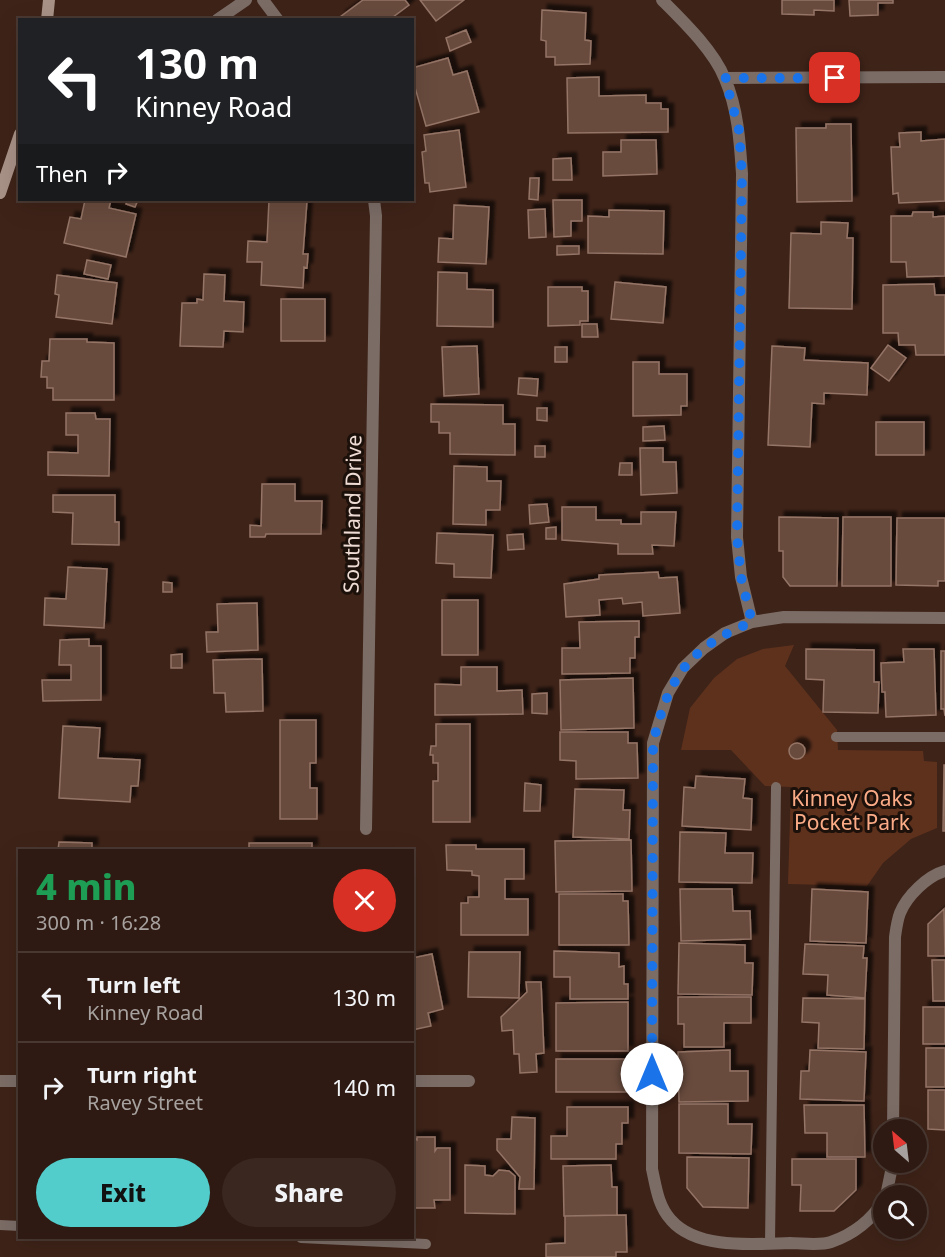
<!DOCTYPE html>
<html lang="en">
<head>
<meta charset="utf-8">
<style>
	body { margin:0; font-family:"Noto Sans",sans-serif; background:#3a2720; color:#f1f3f6; height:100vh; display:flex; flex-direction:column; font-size:22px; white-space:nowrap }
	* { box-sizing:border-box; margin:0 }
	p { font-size:20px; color:#a7a19f }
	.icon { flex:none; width:33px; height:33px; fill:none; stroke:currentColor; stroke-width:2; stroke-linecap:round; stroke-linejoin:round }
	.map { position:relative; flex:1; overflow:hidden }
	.sheet { position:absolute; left:18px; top:849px; width:396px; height:390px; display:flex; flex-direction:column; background:#2e1a12; border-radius:0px; box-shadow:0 6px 24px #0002,0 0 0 2px #493832 }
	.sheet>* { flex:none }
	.top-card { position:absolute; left:18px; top:18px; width:396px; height:183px; border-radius:0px; box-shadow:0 6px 24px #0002,0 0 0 2px #493832; background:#202124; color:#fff; overflow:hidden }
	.needle { width:39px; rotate:332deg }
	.controls { position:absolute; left:873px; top:1119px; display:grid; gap:12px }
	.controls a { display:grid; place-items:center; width:54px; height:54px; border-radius:50%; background:#2e1a12; box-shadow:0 6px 24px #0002,0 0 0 2px #493832; font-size:30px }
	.pin { position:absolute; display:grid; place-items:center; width:51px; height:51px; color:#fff; margin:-26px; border-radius:12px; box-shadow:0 3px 9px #0006 }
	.me { position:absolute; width:66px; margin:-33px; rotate:0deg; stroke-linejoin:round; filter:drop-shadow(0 0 4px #0008) }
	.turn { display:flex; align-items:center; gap:21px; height:126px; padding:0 18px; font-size:27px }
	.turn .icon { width:78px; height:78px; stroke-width:2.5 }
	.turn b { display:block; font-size:42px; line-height:51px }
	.then { display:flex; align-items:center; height:57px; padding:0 18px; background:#0003; gap:12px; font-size:22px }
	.round { display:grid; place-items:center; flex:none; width:63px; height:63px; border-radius:32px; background:#3a2720 }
	.headline { display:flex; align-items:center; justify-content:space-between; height:102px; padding:0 18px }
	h1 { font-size:36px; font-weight:800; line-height:45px; color:#1e9e55 }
	.cta { display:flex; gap:12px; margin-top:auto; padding:12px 18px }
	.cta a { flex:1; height:69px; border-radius:36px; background:#52cdcc; color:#111; font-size:24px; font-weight:800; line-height:69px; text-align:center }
	.cta a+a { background:#3a2720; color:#f1f3f6 }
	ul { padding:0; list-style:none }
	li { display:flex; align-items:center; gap:18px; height:90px; padding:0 18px; border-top:2px solid #493832 }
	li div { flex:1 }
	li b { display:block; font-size:22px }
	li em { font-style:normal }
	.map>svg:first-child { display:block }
	.green { fill:#5e311d }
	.building { fill:#684b3e; stroke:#947466; stroke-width:1.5; filter:url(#shadow) }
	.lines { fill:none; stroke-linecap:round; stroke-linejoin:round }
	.lane { stroke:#7b6c66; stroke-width:10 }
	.street { stroke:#7b6c66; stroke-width:12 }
	.secondary { stroke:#a89187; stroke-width:12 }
	.route { stroke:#1a73e8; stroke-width:10; stroke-dasharray:0 18 }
	.labels { text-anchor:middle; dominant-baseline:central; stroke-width:6; stroke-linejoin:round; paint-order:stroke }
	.street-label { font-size:21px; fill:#eedcd4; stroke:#1c100b }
	.park-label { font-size:21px; fill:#fcab87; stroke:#1c100b }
</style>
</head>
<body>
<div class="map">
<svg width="945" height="1257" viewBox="0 0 945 1257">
	<defs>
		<filter id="shadow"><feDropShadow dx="5.5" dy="-5.5" stdDeviation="1.5" flood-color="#0009"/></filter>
	</defs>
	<rect width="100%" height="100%" fill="#3e2318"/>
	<path class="green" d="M794,645L785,666L837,730L838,750L923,751L924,761L937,762V828L911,839L883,863L867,886L788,884L791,787L765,786L731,750H681L690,708L714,678L737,659L763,649Z"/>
	<path class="building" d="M363,0H405L409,5L389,20H342L340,17Z
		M420,0H464L436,21Z
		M782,0H834V11L814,10V15L782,14Z
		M849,0H893V3H878V15L850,16Z
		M542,10L586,13L585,40L591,41L590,64L555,65V57H546V41L541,40Z
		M466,30L471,42L450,51L446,38Z
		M448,58L453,75L467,71L479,112L426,126L412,77V68Z
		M599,77V96L646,95V103H661V109H668V132L568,133L567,78Z
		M826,124H851L852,201L797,202L796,128H826Z
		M459,130L466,187L430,192L429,183H425L422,152L426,151L424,135Z
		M921,132V141L945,139V201L899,203L898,193L893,194L891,147H900L899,133Z
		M621,140H656L657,174L603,176V152H621Z
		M571,158L572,180H553V159Z
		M530,178H539L538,200L529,199Z
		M85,200H111L109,208L136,214L126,257L64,243L70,217L81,219Z
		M127,200H138L135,207L126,204Z
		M269,200L307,201L303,254H308L307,268L304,267L303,288L261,285L262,262H247L248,241L267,242Z
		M553,200H582V221H571V236L554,237Z
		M454,205L489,207L486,264L438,262L439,238L453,239Z
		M545,209L546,237L529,238L528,210Z
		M609,210L664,211L663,254L588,253V216L609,217Z
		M913,212H933V217L945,216V276L907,277L906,262H891V216H912Z
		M821,222L848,223L847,238H853V241L852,309L789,308L791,233L821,234Z
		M557,246H579V254L557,255Z
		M87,260L111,265L108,279L84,274Z
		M438,272L467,273V289L493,290V327L437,326Z
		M204,274L225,275L224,301L244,302L243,332L224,331L223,347L180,346L182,303H197V299L203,300Z
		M57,275L117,283L112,324L56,317L59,295L55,294Z
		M615,282L666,287L663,323L611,319Z
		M934,284L935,295H945V355H916L915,345H899L898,333H883V285Z
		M548,287H582V291H588V321H580V325L548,326Z
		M281,299H325V341H281Z
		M582,324H597L598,337H582Z
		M50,339H87V342L114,343V400H53V388H47V377H41L42,361H49Z
		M888,345L906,358L889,381L871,368Z
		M477,346L479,394L444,396L442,347Z
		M772,346L805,348L804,360L868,363L867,395L824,393V404L812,403L810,447L768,445Z
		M555,347H567V362H555Z
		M633,362H659V374H687V406H681V415L633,416Z
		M519,378L538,379L537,396L518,394Z
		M431,404L503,405V424H515V455L450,454V433H439V422H431Z
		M537,408H547V421L537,420Z
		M66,413H95L96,419H110L109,476L48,475V452L78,453V435H66Z
		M876,422H924V455H876Z
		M664,426L665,440L643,441V427Z
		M535,446H545V457H535Z
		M640,448H663V462H676L677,493L641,495Z
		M620,463H632V475H619Z
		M454,466L487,467V481H501L500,510H486V525L453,524Z
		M262,484H295V501H322L321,534H266L265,537H250V525L261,526Z
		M53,495H115V522H119V545L72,544L73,513L53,512Z
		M547,504L549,522L530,524L529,505Z
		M562,507H596V520H621V524H641V512H676L674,546L652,545L653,554H618V544L562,540Z
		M779,517L838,518L837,586H790L783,577V551H779Z
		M843,517H891V586H842Z
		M897,518H945V581H938V586L896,585Z
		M556,527V539H546V528Z
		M437,533L493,535L491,578L454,577V564L436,563Z
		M523,534L524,549L508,550L507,535Z
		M68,567L107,569L104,628L44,625L45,598L66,599Z
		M658,572L659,578L677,577L680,613L643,616L642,602L623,604L622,598L599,600L600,615L566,617L564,584L599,579V575Z
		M163,582L172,583V592H163Z
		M442,600H478V655H442Z
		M257,603L258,650L207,652L206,632H218L217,604Z
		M639,621V637H635V658H630V673L562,674V648H580L579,622Z
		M89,639V646H101V700L43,701L42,680H71V665H59L60,640Z
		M806,649L874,650V682H879L878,713L823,712L824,680L806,679Z
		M903,649H934L936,715L886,717L885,692H882L881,663L904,662Z
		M941,651H945V716L944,709H941Z
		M182,654V668H171V655Z
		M262,659L263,711L226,712L225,693H214L213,660Z
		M461,667H497V691L522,690L523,714L435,715V684L461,685Z
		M633,678L634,728L561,730L560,680Z
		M547,693V714L532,713V694Z
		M280,720H316V763H310V788H317V819H280Z
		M436,724H470V822H433V781H438V763H433V755H430L431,746H436Z
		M63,726L100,728L98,758L140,760L138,786H131L130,802L59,798Z
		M560,732H628V743H637L638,778L576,779V761L560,760Z
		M789 751a8 8 0 1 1 16 0a8 8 0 1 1-16 0Z
		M944,765H945V831H943Z
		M696,776L745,779L743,798L752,799L751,830L682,826L684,787L695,788Z
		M525,783L541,785L540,811H524Z
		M575,789L624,790L623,810H630L629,839L573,837Z
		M680,832L726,833L725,853H753L752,883L679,882Z
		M631,840L632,891L556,892L555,841Z
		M59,842L92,843V850H58Z
		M249,843H312V850H249Z
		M446,845H476V849H524V879H505V899H528V935H461V903H468V897H479V876L472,875V871L447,870Z
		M680,889H732L733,911H750L751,939L681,941Z
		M812,889L868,892L866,943L810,941Z
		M559,894H623V901H628L629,945H559Z
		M944,909L945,956H928V924Z
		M679,943L745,945V963H753L752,995L678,994Z
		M805,944L864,946L863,958H867L865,998L827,995L828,975L803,974Z
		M554,951L619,953V967L624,966V984H628V999H570V977H554Z
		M469,952H520L519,998L468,997Z
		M432,954L443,1009L428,1013L431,1026L412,1030V958Z
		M932,960H945V1001H933Z
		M526,982H541L544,1053L536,1054L537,1072L520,1073L519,1054H514L513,1030L502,1031L501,1017L527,992Z
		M678,997H751V1023H724V1047H684V1024H678Z
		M803,998L865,999L864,1049L818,1048L819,1023L802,1022Z
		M628,1002V1051H556V1003Z
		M923,1007H945V1044H923Z
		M926,1048H945V1087H926Z
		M730,1050V1071H748V1101L679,1102L678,1052Z
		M810,1050L866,1052L864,1101L800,1099L801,1071H809Z
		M556,1059H627V1092H556Z
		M928,1090H945V1130L928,1129Z
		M679,1104H728V1124H752L751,1154L679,1153Z
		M804,1105H864L865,1157H827V1133H805Z
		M567,1107H628V1123H622V1144H616V1159H551V1136H567Z
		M512,1117L535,1118L534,1189H519L520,1177L497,1150V1139H511Z
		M412,1137L417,1140V1137H435V1151L437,1148H450V1200H434L435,1208H412Z
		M687,1157L749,1158L748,1208L703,1207L687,1188Z
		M792,1159H856V1190L834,1211H800L801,1185H792Z
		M465,1165L485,1166V1175L493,1176L499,1170L509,1171L515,1176V1214L465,1213Z
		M611,1165L612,1187H617V1215L564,1216L563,1166Z
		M626,1215L627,1252H616V1257H546V1244L565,1243V1216Z"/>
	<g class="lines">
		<path class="lane" d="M836,737H945
			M0,1225L20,1226
			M301,1238L426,1244
			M770,1243L776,787"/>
		<path class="street" d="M263,0L278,20
			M662,0C683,21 714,51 725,79C738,109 740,143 742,174L737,537L741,577L752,622
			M217,20L246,0
			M725,78L945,77
			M366,829L376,216L374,200
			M0,1081H20
			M412,1081H469
			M893,1130L895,937C896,930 897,921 900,913C907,896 927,876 945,871
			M886,1196L893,1162
			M884,1200C871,1221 854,1234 831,1242C819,1246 802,1243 790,1243C754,1244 697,1250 671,1220C658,1206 656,1187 652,1169L653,743L668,693L683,668L704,648L725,633L752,622L784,617L945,618"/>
		<path class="secondary" d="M47,20L49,0
			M0,193L20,134"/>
	</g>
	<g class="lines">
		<path class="route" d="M652,1074L653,743C669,677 687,649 752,622L741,577L737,537L742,174L739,130L725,78H835"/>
	</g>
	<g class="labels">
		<g class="street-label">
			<text transform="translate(352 514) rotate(-89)">Southland Drive</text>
		</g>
		<g class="park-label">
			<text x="852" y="798">Kinney Oaks<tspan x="852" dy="24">Pocket Park</tspan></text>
		</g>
	</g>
</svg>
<div class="controls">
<a><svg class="needle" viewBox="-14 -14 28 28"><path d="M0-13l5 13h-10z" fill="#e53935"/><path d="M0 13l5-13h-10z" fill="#a7a19f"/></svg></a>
<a><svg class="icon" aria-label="search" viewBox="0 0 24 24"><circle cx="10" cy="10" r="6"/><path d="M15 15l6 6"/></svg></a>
</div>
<div class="pin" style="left:835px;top:78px;background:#d93025"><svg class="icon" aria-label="arrive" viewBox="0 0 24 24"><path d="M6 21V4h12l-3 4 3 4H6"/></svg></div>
<svg class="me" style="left:652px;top:1074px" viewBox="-20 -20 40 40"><circle r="19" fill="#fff"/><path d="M0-13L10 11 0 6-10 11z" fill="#1a73e8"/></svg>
<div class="top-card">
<div class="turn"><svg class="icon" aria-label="left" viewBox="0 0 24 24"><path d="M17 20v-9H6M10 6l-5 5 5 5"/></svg><div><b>130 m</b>Kinney Road</div></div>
<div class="then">Then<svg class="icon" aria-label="right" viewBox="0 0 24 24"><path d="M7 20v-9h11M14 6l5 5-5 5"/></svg></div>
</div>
<section class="sheet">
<div class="headline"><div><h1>4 min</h1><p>300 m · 16:28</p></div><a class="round" style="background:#d93025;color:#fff"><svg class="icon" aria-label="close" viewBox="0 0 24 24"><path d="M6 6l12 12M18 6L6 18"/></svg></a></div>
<ul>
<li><svg class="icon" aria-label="left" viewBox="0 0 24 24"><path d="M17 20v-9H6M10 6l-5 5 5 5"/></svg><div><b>Turn left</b><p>Kinney Road</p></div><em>130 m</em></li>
<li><svg class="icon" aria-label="right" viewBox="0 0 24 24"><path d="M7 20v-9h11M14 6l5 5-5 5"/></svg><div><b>Turn right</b><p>Ravey Street</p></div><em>140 m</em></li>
</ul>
<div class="cta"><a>Exit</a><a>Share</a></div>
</section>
</div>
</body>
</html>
